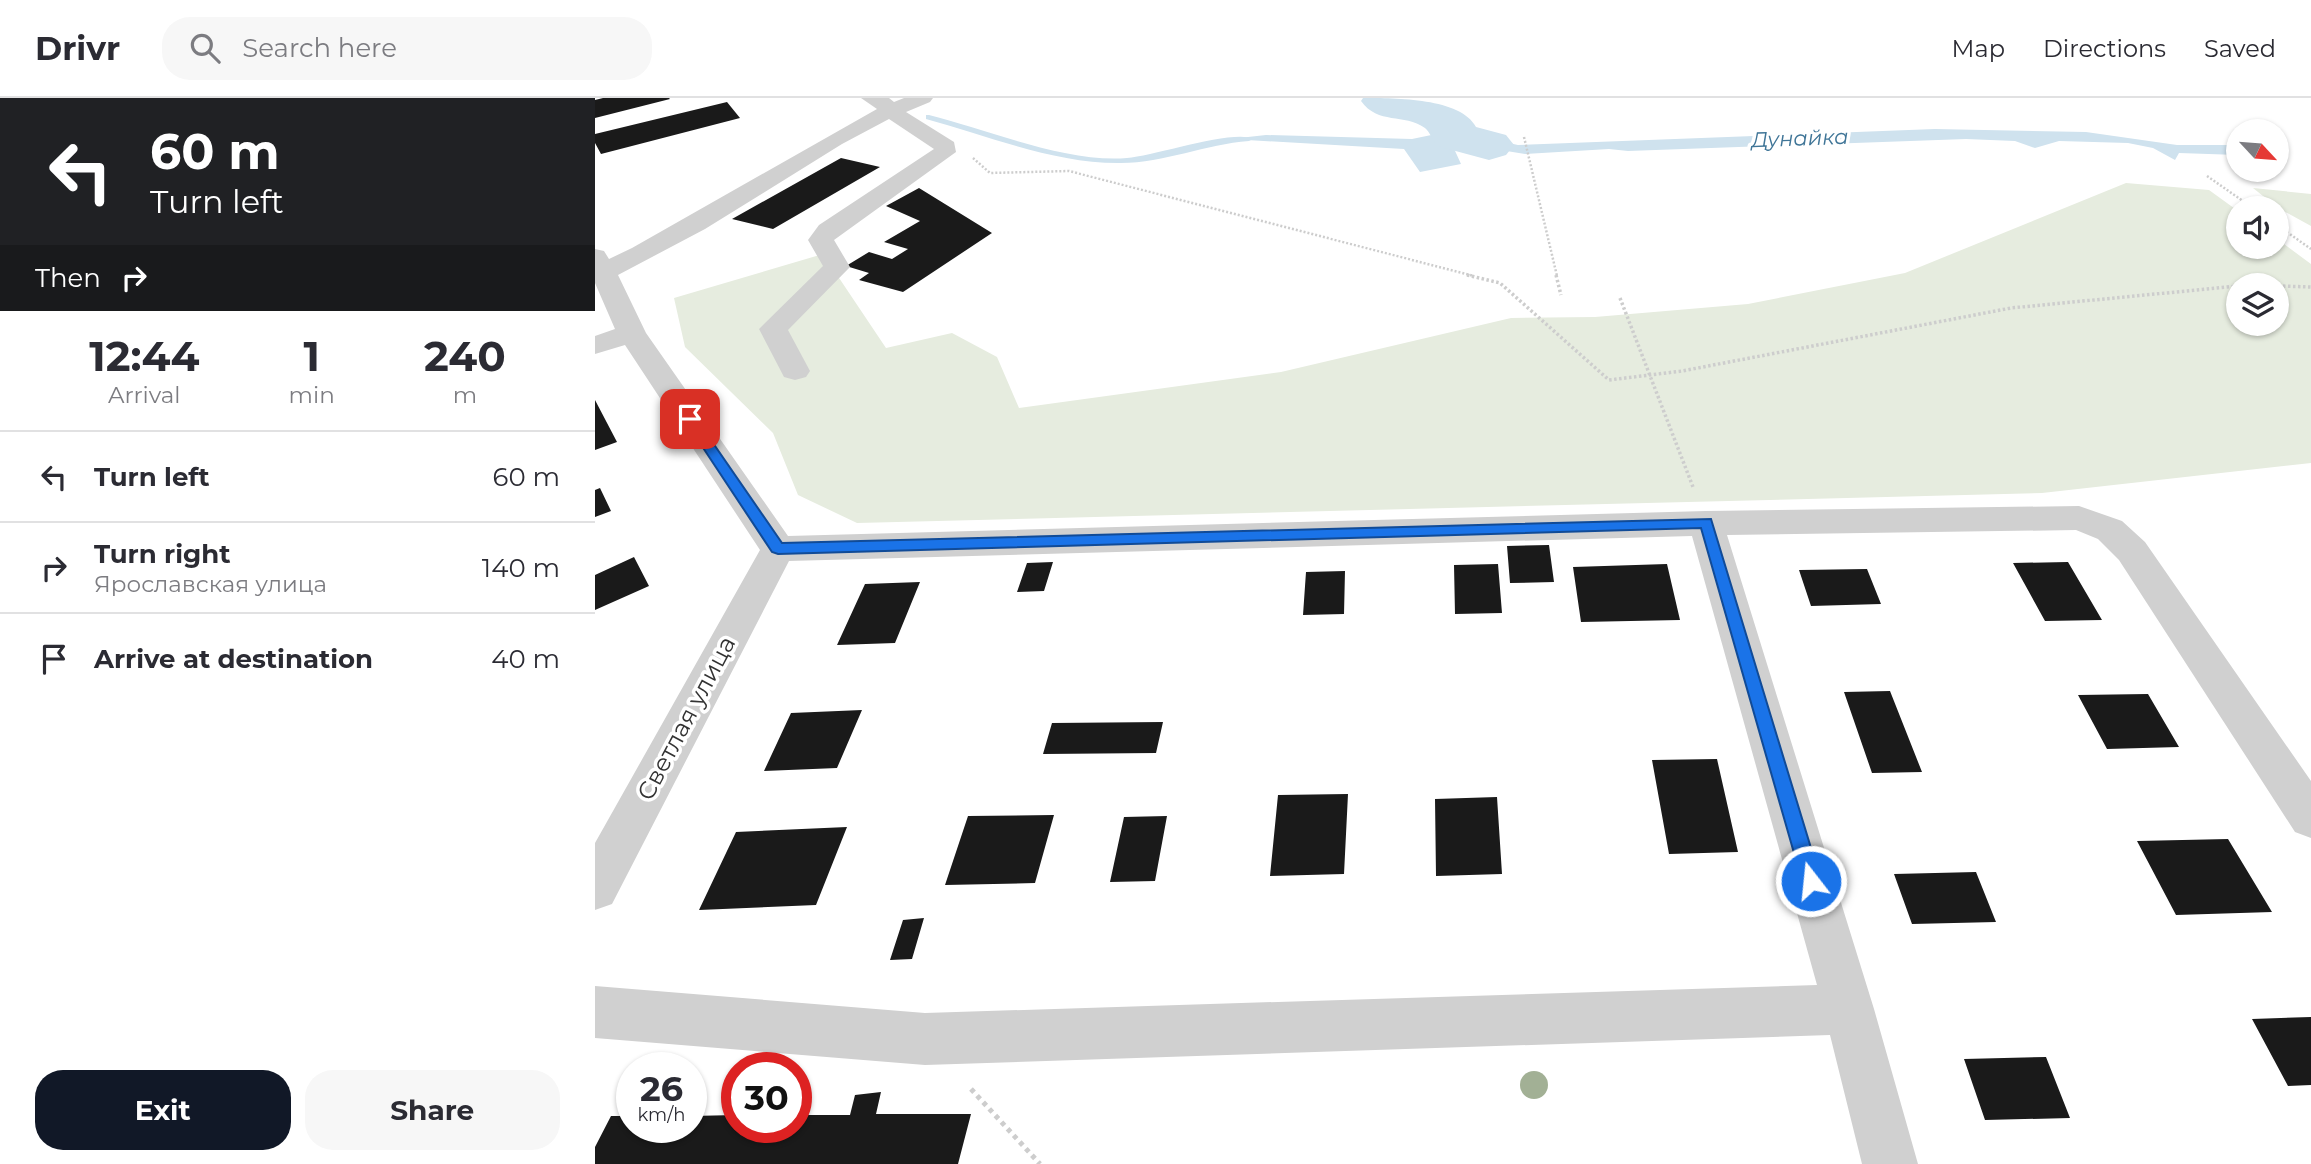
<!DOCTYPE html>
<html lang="en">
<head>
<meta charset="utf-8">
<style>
	body { margin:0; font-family:Montserrat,sans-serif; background:#f7f7f7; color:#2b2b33; height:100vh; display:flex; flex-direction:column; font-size:26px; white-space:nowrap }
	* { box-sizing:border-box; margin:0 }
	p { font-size:23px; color:#7c7c81 }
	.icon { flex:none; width:38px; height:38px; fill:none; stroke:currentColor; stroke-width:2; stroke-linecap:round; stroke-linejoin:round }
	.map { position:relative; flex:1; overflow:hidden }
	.panel { display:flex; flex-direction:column; background:#fff; width:595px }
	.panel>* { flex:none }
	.guide { background:#202124; color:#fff; overflow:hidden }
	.needle { width:46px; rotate:116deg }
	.controls { position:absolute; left:1631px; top:21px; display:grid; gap:14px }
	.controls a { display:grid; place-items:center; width:63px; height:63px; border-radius:50%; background:#fff; box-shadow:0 2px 5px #0004; font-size:35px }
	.speed { position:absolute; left:21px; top:954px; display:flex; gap:14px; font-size:35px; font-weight:700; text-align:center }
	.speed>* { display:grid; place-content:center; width:91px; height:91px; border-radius:50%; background:#fff; box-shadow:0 2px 5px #0004; line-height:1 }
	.speed small { font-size:18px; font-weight:400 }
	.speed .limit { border:10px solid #d22; background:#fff; color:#111 }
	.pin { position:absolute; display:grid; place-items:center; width:60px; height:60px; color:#fff; margin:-30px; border-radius:14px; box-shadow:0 4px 10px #0006 }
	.me { position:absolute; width:77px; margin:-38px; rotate:344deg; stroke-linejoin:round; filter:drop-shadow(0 0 5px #0008) }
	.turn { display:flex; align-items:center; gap:24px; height:147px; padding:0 35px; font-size:32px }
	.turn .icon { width:91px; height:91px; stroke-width:2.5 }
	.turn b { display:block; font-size:49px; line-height:60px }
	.then { display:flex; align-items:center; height:66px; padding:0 35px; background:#0003; gap:14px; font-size:26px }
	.eta { display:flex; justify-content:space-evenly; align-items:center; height:119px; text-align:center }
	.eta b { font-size:42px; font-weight:700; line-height:49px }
	.cta { display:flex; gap:14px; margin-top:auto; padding:14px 35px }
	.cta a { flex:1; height:80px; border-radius:28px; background:#111827; color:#fff; font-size:28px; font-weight:700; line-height:80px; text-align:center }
	.cta a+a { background:#f7f7f7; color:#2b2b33 }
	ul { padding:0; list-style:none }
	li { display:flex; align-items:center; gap:21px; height:91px; padding:0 35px; border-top:2px solid #e1e1e2 }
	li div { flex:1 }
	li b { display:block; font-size:26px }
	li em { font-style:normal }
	header { display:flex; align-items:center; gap:42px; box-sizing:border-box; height:98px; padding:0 35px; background:#fff; border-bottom:2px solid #e1e1e2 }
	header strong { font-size:33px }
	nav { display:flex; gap:38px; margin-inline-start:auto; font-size:24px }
	.search { width:490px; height:63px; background:#f7f7f7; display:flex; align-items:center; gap:18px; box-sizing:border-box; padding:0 24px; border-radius:28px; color:#7c7c81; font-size:26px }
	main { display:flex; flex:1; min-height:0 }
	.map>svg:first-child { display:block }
	.green { fill:#e6ecdf; fill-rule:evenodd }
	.water { fill:#cfe2ee }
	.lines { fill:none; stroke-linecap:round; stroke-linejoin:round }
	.stream { fill:#cfe2ee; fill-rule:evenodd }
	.river { fill:#cfe2ee; fill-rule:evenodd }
	.building { fill:#1a1a1a }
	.path-far2 { stroke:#cdcdcd; stroke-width:2.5; stroke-dasharray:2 2; stroke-linecap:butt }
	.path-far1 { stroke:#cdcdcd; stroke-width:3.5; stroke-dasharray:2.5 2.5; stroke-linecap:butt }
	.path { stroke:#cdcdcd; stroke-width:5; stroke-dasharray:4.5 4.5; stroke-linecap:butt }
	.minor { fill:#d0d0d0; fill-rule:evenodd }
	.tree { fill:#a2b095 }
	.route { fill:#1a73e8; stroke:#114b97; stroke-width:2 }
	.labels { text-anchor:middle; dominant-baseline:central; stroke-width:7; stroke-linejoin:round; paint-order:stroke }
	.far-water-label { font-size:21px; font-style:italic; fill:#3f7597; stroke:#fff }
	.street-label { font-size:24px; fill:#333; stroke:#fff }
</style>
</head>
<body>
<header>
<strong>Drivr</strong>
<div class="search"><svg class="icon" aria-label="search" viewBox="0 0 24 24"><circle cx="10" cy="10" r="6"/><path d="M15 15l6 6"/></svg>Search here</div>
<nav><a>Map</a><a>Directions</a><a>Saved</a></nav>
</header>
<main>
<section class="panel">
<div class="guide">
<div class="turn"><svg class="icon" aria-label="left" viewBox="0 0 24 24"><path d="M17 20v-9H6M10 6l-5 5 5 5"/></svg><div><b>60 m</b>Turn left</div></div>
<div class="then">Then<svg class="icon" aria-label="right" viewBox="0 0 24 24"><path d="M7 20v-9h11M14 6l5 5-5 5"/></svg></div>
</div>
<div class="eta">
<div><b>12:44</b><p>Arrival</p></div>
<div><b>1</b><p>min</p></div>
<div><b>240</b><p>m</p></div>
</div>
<ul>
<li><svg class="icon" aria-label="left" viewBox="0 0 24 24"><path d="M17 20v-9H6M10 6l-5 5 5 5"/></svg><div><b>Turn left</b></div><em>60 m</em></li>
<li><svg class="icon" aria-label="right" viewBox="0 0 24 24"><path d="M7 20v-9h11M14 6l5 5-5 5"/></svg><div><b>Turn right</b><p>Ярославская улица</p></div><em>140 m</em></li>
<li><svg class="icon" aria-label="arrive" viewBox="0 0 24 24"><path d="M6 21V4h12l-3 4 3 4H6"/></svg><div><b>Arrive at destination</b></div><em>40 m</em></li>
</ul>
<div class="cta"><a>Exit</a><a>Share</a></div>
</section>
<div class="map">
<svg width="1716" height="1066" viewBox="0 0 1716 1066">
	<rect width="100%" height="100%" fill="#fff"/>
	<path class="green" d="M1531,85L1614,92L1643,113V149H1682V141L1716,166V365L1447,395L262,425L203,397L178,335L90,249L79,200L228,156L291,250L357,235L402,259L424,310L686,274L916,220L1000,219L1153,206L1310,175ZM1643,187H1682V226H1643Z
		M1658,90L1716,96V128L1683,110Z"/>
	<path class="water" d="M795,7L839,11L862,21L870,32L886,39L923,47L1340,31L1491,34L1582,47H1643V57L1584,55L1580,62L1558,50L1533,45L1464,43L1440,50L1420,43L1371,41L1033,53L1014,51L930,56L856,44L866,66L825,74L809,51L635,41L671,37L817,41L846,35L850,27L834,17Z"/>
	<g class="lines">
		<path class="stream" d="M334,17C394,32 471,65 532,60C559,58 639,31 658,41L654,43C611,46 569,65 526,65C460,66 394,38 331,21V17Z"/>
		<path class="river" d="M768,0C801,0 866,0 881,29L911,37L919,47L911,57L894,62L842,48C838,43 835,34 830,30C809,15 783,27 766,3Z"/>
	</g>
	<path class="building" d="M8,0H74L75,1L0,20V2Z
		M132,4L145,20L6,56L0,45V36Z
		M246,60L285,69L178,131L137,121Z
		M324,90L397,135L308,194L264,182L274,175L251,168L274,154L297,161L313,151L289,144L325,123L291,108Z
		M0,302L22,344L0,352Z
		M5,390L16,413L0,419V392Z
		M954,447L959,484L915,485L912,448Z
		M39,459L54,488L0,512V477Z
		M458,464L449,493L422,494L432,465Z
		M1473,464L1507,522L1450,523L1418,465Z
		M903,466L907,515L860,516L859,467Z
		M1072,466L1085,522L986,524L978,469Z
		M1272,471L1286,506L1216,508L1204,472Z
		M750,473L749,516L708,517L711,474Z
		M325,484L300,545L242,547L270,486Z
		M1295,593L1327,674L1277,675L1249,594Z
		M1553,596L1584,649L1512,651L1483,597Z
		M267,612L242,670L169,673L196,615Z
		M568,624L561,655L448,656L457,625Z
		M1122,661L1143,754L1074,756L1057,662Z
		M753,696L749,776L675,778L683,697Z
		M902,699L907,776L841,778L840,701Z
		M459,717L440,785L350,787L373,718Z
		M572,718L560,783L515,784L529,719Z
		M252,729L221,807L104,812L141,734Z
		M1633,741L1677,814L1581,817L1542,743Z
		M1381,774L1401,824L1317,826L1299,776Z
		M329,820L317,861L295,862L308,822Z
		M1716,919V987L1693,988L1657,921Z
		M1451,959L1475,1020L1390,1022L1369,961Z
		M286,994L281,1016H376L363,1066H0V1049L16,1018H37V1029H96V1018L142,1017V1029H201V1017H255L260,997Z"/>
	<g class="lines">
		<path class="path-far2" d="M929,39L962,178
			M378,60L395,75L474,73L879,178
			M1612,78L1658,110
			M1682,127L1716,151"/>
		<path class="path-far1" d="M872,177L905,185L1014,282L1087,273L1416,210L1643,188
			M961,177L966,197
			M1653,187L1716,189
			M1025,200L1098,389"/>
		<path class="path" d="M376,991L445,1066"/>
		<path class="minor" d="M266,0H294L299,4L309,0H338L335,4L311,14L359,44L361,54L239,142L255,169L193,232L215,273L211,279L200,282L189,279L164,231L228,168L213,142L224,127L339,51L294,21L247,46L110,131L23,177L51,235L193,438L1111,413L1484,408L1527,423L1550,444L1716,683V740L1700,734L1524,462L1503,441L1481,432L1132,437L1279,911L1323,1066H1267L1235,937L330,967L0,940V888L330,915L1222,887L1097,438L194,463L17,806L0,812V745L165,452L30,247L0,256V238L20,231L0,185V151L9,153L14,161L37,150L282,11Z"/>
	</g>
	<circle class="tree" cx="939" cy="987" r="14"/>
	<path class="route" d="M91,319H100L187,445L1116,421L1226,783L1223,789L1216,792L1210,789L1207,783L1106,430L183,456L177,454L89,321Z"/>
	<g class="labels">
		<g class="far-water-label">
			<text transform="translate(1205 40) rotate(-2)">Дунайка</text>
		</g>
		<g class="street-label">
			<text transform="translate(91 620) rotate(-62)">Светлая улица</text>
		</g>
	</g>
</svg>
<div class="controls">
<a><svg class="needle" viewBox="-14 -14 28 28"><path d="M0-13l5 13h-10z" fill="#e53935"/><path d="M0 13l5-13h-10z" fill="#7c7c81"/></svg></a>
<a><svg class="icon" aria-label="sound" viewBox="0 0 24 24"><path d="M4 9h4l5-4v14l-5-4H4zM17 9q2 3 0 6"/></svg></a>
<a><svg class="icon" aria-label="layers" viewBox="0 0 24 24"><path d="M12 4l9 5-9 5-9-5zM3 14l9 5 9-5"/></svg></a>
</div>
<div class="speed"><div>26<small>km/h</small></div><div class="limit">30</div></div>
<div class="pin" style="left:95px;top:321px;background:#d93025"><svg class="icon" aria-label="arrive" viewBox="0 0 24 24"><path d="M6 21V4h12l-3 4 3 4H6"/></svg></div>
<svg class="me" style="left:1216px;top:783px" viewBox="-20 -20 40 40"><circle r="17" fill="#1a73e8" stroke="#fff" stroke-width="3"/><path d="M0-11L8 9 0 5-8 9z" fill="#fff"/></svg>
</div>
</main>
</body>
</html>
